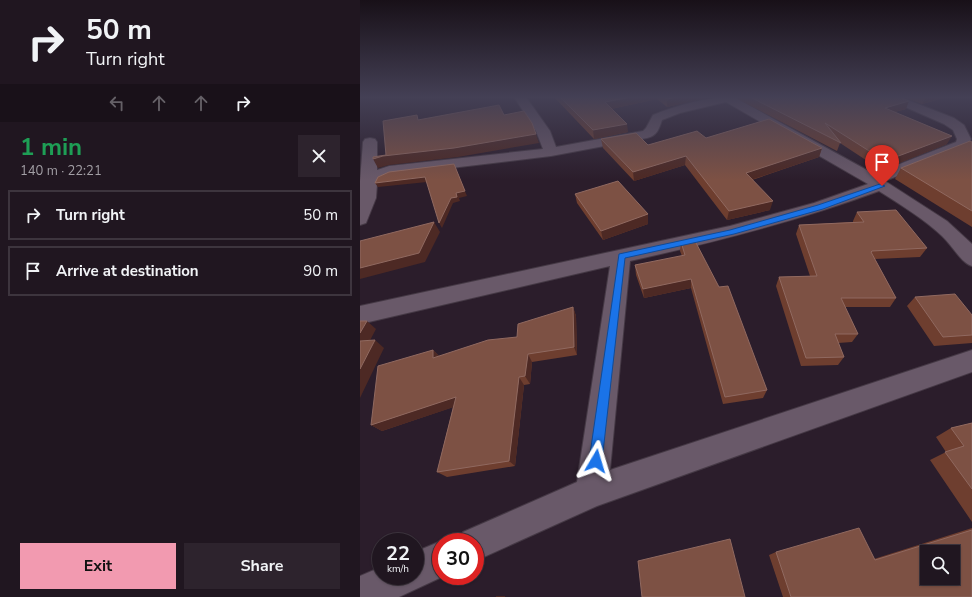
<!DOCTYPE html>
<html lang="en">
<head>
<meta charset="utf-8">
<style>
	body { margin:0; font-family:"Nunito Sans",sans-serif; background:#2d232d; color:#f1f3f6; height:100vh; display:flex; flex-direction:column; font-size:15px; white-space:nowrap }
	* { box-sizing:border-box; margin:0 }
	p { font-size:13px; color:#a29fa5 }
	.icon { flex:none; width:22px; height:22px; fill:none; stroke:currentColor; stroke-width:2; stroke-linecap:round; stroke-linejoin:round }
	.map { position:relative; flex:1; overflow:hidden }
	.drawer { display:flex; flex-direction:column; background:#201620; width:360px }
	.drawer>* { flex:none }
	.guide { background:#201620; color:#f1f3f6; overflow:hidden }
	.buttons { position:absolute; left:560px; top:545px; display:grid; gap:8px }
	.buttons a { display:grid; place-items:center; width:40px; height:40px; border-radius:0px; background:#201620; box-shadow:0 1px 3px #0004,0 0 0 1px #3d353e; font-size:20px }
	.speed { position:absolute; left:12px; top:533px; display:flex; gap:8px; font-size:20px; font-weight:700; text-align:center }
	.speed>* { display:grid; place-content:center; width:52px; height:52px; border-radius:50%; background:#201620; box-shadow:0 1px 3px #0004,0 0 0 1px #3d353e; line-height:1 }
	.speed small { font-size:10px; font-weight:400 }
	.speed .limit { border:6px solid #d22; background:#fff; color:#111 }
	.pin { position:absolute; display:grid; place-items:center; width:34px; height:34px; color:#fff; margin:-41px -17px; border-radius:50% 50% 50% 0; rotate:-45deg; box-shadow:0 0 4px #0007 }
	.pin .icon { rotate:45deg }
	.me { position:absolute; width:44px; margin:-22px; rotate:7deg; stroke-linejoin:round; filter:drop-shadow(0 0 3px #0008) }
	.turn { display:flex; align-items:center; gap:14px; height:84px; padding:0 20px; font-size:18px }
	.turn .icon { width:52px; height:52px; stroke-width:2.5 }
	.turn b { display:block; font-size:28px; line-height:34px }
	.lanes { display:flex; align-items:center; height:38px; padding:0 20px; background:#0003; justify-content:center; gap:20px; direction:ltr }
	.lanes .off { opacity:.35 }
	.round { display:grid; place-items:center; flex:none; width:42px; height:42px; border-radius:0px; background:#2d232d }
	.overview { display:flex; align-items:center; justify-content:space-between; height:68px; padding:0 20px }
	h1 { font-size:24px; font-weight:700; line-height:30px; color:#1e9e55 }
	.cta { display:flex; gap:8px; margin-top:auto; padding:8px 20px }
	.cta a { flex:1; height:46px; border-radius:0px; background:#f29ab0; color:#111; font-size:16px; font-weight:700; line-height:46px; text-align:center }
	.cta a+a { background:#2d232d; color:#f1f3f6 }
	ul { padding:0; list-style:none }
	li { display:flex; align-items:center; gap:12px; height:50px; margin:0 8px 6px; padding:0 12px; border:2px solid #3d353e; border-radius:0px }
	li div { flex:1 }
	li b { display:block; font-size:15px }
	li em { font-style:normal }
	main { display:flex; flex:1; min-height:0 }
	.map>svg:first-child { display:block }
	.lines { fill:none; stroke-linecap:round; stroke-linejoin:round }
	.minor-casing { stroke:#453945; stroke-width:2 }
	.minor { fill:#695969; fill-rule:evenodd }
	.wall { fill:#6e3e2f }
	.shaded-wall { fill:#4d2924 }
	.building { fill:#7d5144; stroke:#906960; fill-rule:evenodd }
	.route { fill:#1a73e8; stroke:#114b97 }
</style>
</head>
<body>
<main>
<section class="drawer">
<div class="guide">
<div class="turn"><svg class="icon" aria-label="right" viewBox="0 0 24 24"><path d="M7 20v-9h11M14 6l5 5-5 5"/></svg><div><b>50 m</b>Turn right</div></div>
<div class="lanes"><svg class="icon off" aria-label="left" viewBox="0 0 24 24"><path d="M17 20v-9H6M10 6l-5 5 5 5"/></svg><svg class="icon off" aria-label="ahead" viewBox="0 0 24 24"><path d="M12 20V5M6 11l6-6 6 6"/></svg><svg class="icon off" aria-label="ahead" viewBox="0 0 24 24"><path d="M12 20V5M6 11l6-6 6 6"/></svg><svg class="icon" aria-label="right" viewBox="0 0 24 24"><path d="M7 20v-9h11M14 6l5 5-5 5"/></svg></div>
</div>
<div class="overview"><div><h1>1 min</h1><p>140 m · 22:21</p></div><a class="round"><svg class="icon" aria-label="close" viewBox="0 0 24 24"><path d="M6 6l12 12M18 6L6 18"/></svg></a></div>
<ul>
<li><svg class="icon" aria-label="right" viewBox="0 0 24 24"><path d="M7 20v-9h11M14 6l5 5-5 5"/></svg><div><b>Turn right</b></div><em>50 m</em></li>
<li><svg class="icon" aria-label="arrive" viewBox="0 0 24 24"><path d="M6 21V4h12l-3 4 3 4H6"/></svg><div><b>Arrive at destination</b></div><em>90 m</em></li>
</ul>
<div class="cta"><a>Exit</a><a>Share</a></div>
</section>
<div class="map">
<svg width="612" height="597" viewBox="0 0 612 597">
	<rect width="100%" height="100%" fill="#2b1d2b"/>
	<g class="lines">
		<g class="minor-casing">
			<path id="minor" d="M154,97H166L190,131L196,147L283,131L286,128L293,115C318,105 346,97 374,97L514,174L596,142L597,139L593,130L584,124L527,99L525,97H540L594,118L604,125L611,139L607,148L525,181L587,221L612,244V266C601,263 592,245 582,236C564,219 541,205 519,191C438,221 355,242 270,261L250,470L612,350V372L237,506L115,561V542H98L103,532L217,482L250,266L0,324V306L370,226L454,203L508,184L366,102L320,113L302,120C299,129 297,136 287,138L191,156L32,175L20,180L17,184L16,198L6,223L0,225V181L3,142L5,139L10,138L15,139L17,142V170L29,166L183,149L176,131Z
				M81,541L83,542H81V576H84L39,597H0V576L21,567V576H55V552Z"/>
		</g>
		<use href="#minor" class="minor"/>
	</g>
	<path class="wall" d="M194,97H350L307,107L297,99L251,109L268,132L234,139Z
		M374,97H539L546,109L535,112L587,144L521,170L480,143L477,151Z
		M543,97H588H587L562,104Z
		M346,138L462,148L459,157L392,180L410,210L367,220L325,165L274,181L243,148L241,139L288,145Z
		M612,142V227L535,179L541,168Z
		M215,194L288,214V224L243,240L217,203Z
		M497,212L567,248L560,257L515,259L536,298L530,307H485L498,334L492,342L478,343L484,357L478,365L441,366L416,286L419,277L450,276L436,234L439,225L493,222V221Z
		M321,242L407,390L403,398L363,404L331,288L284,298L276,275L275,265L322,256L320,251Z
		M555,297L612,315V343L574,346L547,306Z
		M213,307L216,316L217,355L172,362L170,384L164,385L155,466L87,477L77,472L93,407L22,431L11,425L73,350L79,356L157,337Z
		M612,423V522L570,460L586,452L576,437L591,428Z
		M612,528V597H423L409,555L416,552L514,559Z"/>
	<path class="shaded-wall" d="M271,97H297V99L246,110L245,102Z
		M318,97H350L307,107V99Z
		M566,97H588H587L562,104Z
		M549,101L546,109L522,115L525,108Z
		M267,124L268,132L234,139L233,130Z
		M176,134L179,143L98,157L29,165L18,168L13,159L23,156Z
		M592,136L587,144L521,170L525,161Z
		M462,148L459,157L385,182L386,173Z
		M326,156L325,165L274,181L273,172Z
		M94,164L107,196L99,198L100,201L93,203L82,228L79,223L91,198Z
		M65,177L67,182L18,187L15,183Z
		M413,201L410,210L367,220L369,211Z
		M288,214V224L243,240L241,231Z
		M74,222L80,232L65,262L0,279V268Z
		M331,279V288L284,298L283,289Z
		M213,307L216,316L217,355L214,347Z
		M7,321L16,329L5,350L0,345V333Z
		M15,340L24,348L0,398V369Z
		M73,350L81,358H73Z
		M168,354L172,362L170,384L165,376Z
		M159,377L164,385L155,466L149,461Z
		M96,397L103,404L22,431L11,425Z
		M136,596H145V597H136Z"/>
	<path class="building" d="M200,97H271L245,102L267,124L233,130Z
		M304,97H318L307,99Z
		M390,97H539L549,101L525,108L592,136L525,161L465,123L481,143Z
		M139,105L144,115L164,111L172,123L176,134L94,148L23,156L13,159V157L26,155L23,121L57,115L58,120Z
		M409,119L462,148L386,173L413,201L369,211L326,156L273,172L241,139L276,133L288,145L337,131L346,138Z
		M610,141L612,142V211L541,168Z
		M94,164L105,191L96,193L97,197L91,198L79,223L65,177L15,183L18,177L29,172Z
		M258,181L288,214L241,231L215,194Z
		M536,210L567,248L512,251L511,252L536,298H481L498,334H475L484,357L446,358L419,277L457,276L439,225L504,222L497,212Z
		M74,222L59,253L0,268V241Z
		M334,239L359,287L368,286L407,390L365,397L331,279L283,289L275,265L325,255L321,242Z
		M595,294L612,315V335L583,337L555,297Z
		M213,307L214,347L168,354L165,376L159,377L149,461L77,472L96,397L11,425L18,366L73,350V358L128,340L157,337L158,324Z
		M0,321H7L0,333Z
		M15,340L0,369V341Z
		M612,423V489L585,452L604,446L591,428Z
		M499,528L515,560L612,530V597H431L416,552ZM567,552H593V578H567Z
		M370,539L385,597H282L278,561Z"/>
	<linearGradient id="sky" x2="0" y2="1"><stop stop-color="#181018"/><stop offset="0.54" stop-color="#444055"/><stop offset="1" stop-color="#444055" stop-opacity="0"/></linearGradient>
	<rect width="612" height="180" fill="url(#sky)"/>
	<path class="route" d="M520,184L525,186L463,209L374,234L265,258L242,461L240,465L236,467L231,465L229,461L259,254L370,230L458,205Z"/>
</svg>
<div class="buttons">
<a><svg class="icon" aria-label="search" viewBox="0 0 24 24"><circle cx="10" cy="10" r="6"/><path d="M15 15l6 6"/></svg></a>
</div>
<div class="speed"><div>22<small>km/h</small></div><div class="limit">30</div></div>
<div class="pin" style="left:522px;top:186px;background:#d93025"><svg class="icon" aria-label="arrive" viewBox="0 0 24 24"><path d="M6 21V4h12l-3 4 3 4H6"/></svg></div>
<svg class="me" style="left:236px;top:461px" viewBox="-20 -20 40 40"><path d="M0-17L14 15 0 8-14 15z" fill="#1a73e8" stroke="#fff" stroke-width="4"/></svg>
</div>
</main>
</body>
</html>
